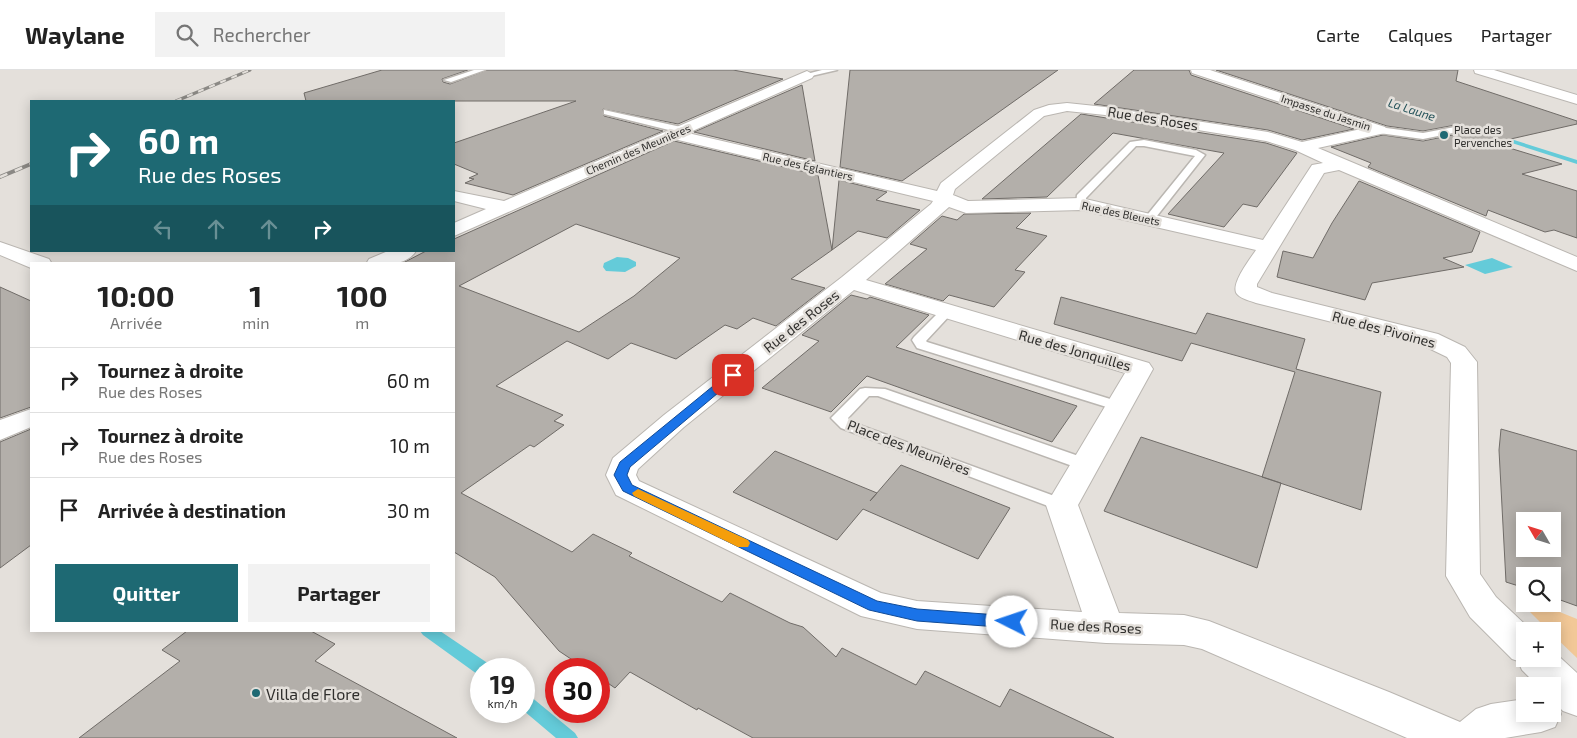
<!DOCTYPE html>
<html lang="fr">
<head>
<meta charset="utf-8">
<style>
	body { margin:0; font-family:"Exo 2",sans-serif; background:#f2f2f2; color:#222; height:100vh; display:flex; flex-direction:column; font-size:19px; white-space:nowrap }
	* { box-sizing:border-box; margin:0 }
	p { font-size:16px; color:#767676 }
	.icon { flex:none; width:28px; height:28px; fill:none; stroke:currentColor; stroke-width:2; stroke-linecap:round; stroke-linejoin:round }
	.map { position:relative; flex:1; overflow:hidden }
	.side { position:absolute; left:30px; top:192px; width:425px; height:370px; display:flex; flex-direction:column; background:#fff; border-radius:0px; box-shadow:0 2px 12px #0003 }
	.side>* { flex:none }
	.hud { position:absolute; left:30px; top:30px; width:425px; height:152px; border-radius:0px; box-shadow:0 2px 12px #0003; background:#1e6973; color:#fff; overflow:hidden }
	.needle { width:32px; rotate:309deg }
	.tools { position:absolute; left:1516px; top:442px; display:grid; gap:10px }
	.tools a { display:grid; place-items:center; width:45px; height:45px; border-radius:0px; background:#fff; box-shadow:0 2px 12px #0003; font-size:25px }
	.speed { position:absolute; left:470px; top:588px; display:flex; gap:10px; font-size:25px; font-weight:700; text-align:center }
	.speed>* { display:grid; place-content:center; width:65px; height:65px; border-radius:50%; background:#fff; box-shadow:0 2px 12px #0003; line-height:1 }
	.speed small { font-size:12px; font-weight:400 }
	.speed .limit { border:8px solid #d22; background:#fff; color:#111 }
	.pin { position:absolute; display:grid; place-items:center; width:42px; height:42px; color:#fff; margin:-21px; border-radius:10px; box-shadow:0 2px 8px #0006 }
	.me { position:absolute; width:55px; margin:-28px; rotate:274deg; stroke-linejoin:round; filter:drop-shadow(0 0 4px #0008) }
	.turn { display:flex; align-items:center; gap:18px; height:105px; padding:0 25px; font-size:22px }
	.turn .icon { width:65px; height:65px; stroke-width:2.5 }
	.turn b { display:block; font-size:35px; line-height:42px }
	.lanes { display:flex; align-items:center; height:48px; padding:0 25px; background:#0003; justify-content:center; gap:25px; direction:ltr }
	.lanes .off { opacity:.35 }
	.eta { display:flex; justify-content:space-evenly; align-items:center; height:85px; text-align:center }
	.eta b { font-size:30px; font-weight:700; line-height:35px }
	.primary-button { display:flex; gap:10px; margin-top:auto; padding:10px 25px }
	.primary-button a { flex:1; height:58px; border-radius:0px; background:#1e6973; color:#fff; font-size:20px; font-weight:700; line-height:58px; text-align:center }
	.primary-button a+a { background:#f2f2f2; color:#222 }
	ul { padding:0; list-style:none }
	li { display:flex; align-items:center; gap:15px; height:65px; padding:0 25px; border-top:1px solid #e0e0e0 }
	li div { flex:1 }
	li b { display:block; font-size:19px }
	li em { font-style:normal }
	header { display:flex; align-items:center; gap:30px; box-sizing:border-box; height:70px; padding:0 25px; background:#fff; border-bottom:1px solid #e0e0e0 }
	header strong { font-size:24px }
	nav { display:flex; gap:28px; margin-inline-start:auto; font-size:18px }
	.search { width:350px; height:45px; background:#f2f2f2; display:flex; align-items:center; gap:12px; box-sizing:border-box; padding:0 18px; border-radius:0px; color:#767676; font-size:19px }
	.map>svg:first-child { display:block }
	.green { fill:#f2c897 }
	.water { fill:#64cbd9 }
	.lines { fill:none; stroke-linecap:round; stroke-linejoin:round }
	.stream { fill:#64cbd9; fill-rule:evenodd }
	.building { fill:#b3afaa; stroke:#706c68; fill-rule:evenodd }
	.service-casing { stroke:#bab6b1; stroke-width:3 }
	.minor-casing { stroke:#bab6b1; stroke-width:2 }
	.service { fill:#fff; fill-rule:evenodd }
	.minor { fill:#fff; fill-rule:evenodd }
	.rail-far1-casing { stroke:#8b8985; stroke-width:3 }
	.rail-casing { stroke:#8b8985; stroke-width:4 }
	.rail-far1 { stroke:#e4e0db; stroke-width:2; stroke-dasharray:6; stroke-linecap:butt }
	.rail { stroke:#e4e0db; stroke-width:2.5; stroke-dasharray:8; stroke-linecap:butt }
	.route { fill:#1a73e8; stroke:#114b97 }
	.slow { fill:#f59e0b }
	.poi-dot { fill:#1e6973; stroke:#e4e0db; stroke-width:2 }
	.labels { text-anchor:middle; dominant-baseline:central; stroke-width:5; stroke-linejoin:round; paint-order:stroke }
	.far-street-label { font-size:11px; fill:#302f2d; stroke:#e4e0db }
	.far-poi-label { font-size:11px; fill:#302f2d; stroke:#e4e0db; text-anchor:start }
	.far-water-label { font-size:12px; font-style:italic; fill:#25535a; stroke:#e4e0db }
	.street-label { font-size:14px; fill:#302f2d; stroke:#e4e0db }
	.near-poi-label { font-size:16px; fill:#302f2d; stroke:#e4e0db; text-anchor:start }
</style>
</head>
<body>
<header>
<strong>Waylane</strong>
<div class="search"><svg class="icon" aria-label="search" viewBox="0 0 24 24"><circle cx="10" cy="10" r="6"/><path d="M15 15l6 6"/></svg>Rechercher</div>
<nav><a>Carte</a><a>Calques</a><a>Partager</a></nav>
</header>
<div class="map">
<svg width="1577" height="668" viewBox="0 0 1577 668">
	<rect width="100%" height="100%" fill="#e4e0db"/>
	<path class="green" d="M1526,534H1540L1577,549V588L1553,565L1552,561H1549L1525,537Z"/>
	<path class="water" d="M617,187L628,188L636,192V196L625,202L606,201L603,197L604,193Z
		M1492,188L1513,197L1485,204L1465,195Z"/>
	<g class="lines">
		<path class="stream" d="M1495,64L1577,90V94L1493,67L1492,66Z
			M420,561H440L489,594L491,599H481V605L477,604L423,565Z
			M524,624L530,626L575,663L578,668H556L524,641Z"/>
	</g>
	<path class="building" d="M382,0H468L442,9L443,12L450,14L487,0H733L783,9L678,54L603,39L604,46L663,61L513,125L465,113L474,109L469,108L478,104L454,94V73L576,31H306L304,23Z
		M850,0H1058L902,111L840,97Z
		M1134,0H1189L1191,5L1354,59L1302,70L1268,60L1094,34Z
		M1216,0H1458L1456,11L1577,51V54L1493,73L1562,94L1522,104L1577,121V168L1554,160L1545,162L1488,140L1486,146L1368,97L1371,93L1331,77L1383,65L1423,71L1463,63L1466,59L1461,54L1423,61L1387,56Z
		M802,15L815,91L694,62Z
		M1081,44L1266,73L1297,83L1257,137L1243,134L1224,157L1168,144L1224,83L1113,63L1047,127L982,129Z
		M674,71L818,105L832,180L791,209L825,218L776,256L753,248L737,259L725,255L676,289L631,273L608,289L567,271L496,316L563,345L554,351L564,355L534,377L530,375L461,423L572,482L593,464L632,483L629,486L722,532L730,523L790,553L803,557L836,587L842,578L916,615L925,601L1000,637L1010,619L1114,668H753L698,638L697,640L630,602L615,618L599,607V599H586L559,581L495,507L454,482V194H401L426,181H454V169ZM576,154L680,188L634,226L579,262L459,216Z
		M839,110L887,122L876,130L920,140L887,168L858,161L832,180Z
		M1359,111L1480,162L1472,182L1443,188L1464,197L1372,213L1365,230L1277,207L1283,181L1313,188L1332,153Z
		M1031,143L1016,158L1047,166L1015,200L1025,202L994,237L949,225L943,231L885,214L927,179L910,174L942,146L957,150L964,144Z
		M0,217L31,231V337L0,348Z
		M851,225L867,229L870,227L929,245L896,277L1077,336L1052,372L867,306L831,342L762,318L819,271L802,265Z
		M1061,227L1196,264L1207,243L1305,269L1296,299L1381,322L1361,440L1262,407L1295,302L1191,273L1182,291L1054,254Z
		M31,359V475L0,498V372Z
		M1501,359L1577,381V536L1552,527V506H1525V518L1506,512L1499,380ZM1525,451H1552V479H1525Z
		M1141,367L1281,413L1257,498L1104,441Z
		M775,381L877,423L870,431L901,395L1010,438L978,489L863,439L837,470L733,422Z
		M187,561H311L335,574L315,591L457,668H79L180,591L162,580Z"/>
	<g class="lines">
		<g class="service-casing">
			<path id="service" d="M474,0H485L451,12L444,10Z
				M822,0H837L807,7L803,5Z
				M604,40L681,57L685,60L681,63L604,44Z
				M1460,56L1464,59L1463,61L1423,69L1379,63L1375,60L1379,57L1423,63Z
				M1144,70L1196,80L1205,85L1153,151L1149,152L1144,149L1195,86L1144,76H1136L1086,128L1085,136H1077L1076,134L1077,125L1130,72Z
				M947,238L953,242L926,271L927,272L1123,333L1126,336L1123,339H1113L917,278L912,270L914,267L942,239Z
				M865,318L885,319L1090,390L1092,394L1090,398L1084,399L1078,398L878,326H869L848,348L851,352L1068,431L1071,435L1068,439L1062,441L1056,439L841,358L831,348L860,319Z"/>
		</g>
		<g class="minor-casing">
			<path id="minor" d="M1191,0H1210L1385,57L1387,60L1385,63L1318,78L1577,187V201L1339,100L1324,103L1257,214V217L1272,223L1438,264L1465,277L1477,292L1480,504L1496,527L1532,561H1525V589H1552V580L1577,603V646L1563,641L1558,636L1561,644L1555,657L1541,662L1505,668H1407L1202,579L1184,575L1106,573L917,559L861,546L616,425L606,405L613,388L664,345L842,207L931,134L933,131L674,69L454,166V153L486,139L454,131V121L504,131L807,1L814,5L812,8L688,63L937,121L941,113L1034,40L1049,35L1067,33L1105,37L1268,62L1302,72L1361,59L1192,3ZM1067,41L1105,45L1266,71L1295,80L1323,93L1312,95L1263,170L1081,128L968,131L953,125L955,119L1044,46ZM949,137L966,143L1081,140L1256,180C1250,189 1228,217 1238,225C1242,229 1251,231 1256,233L1420,274L1447,287L1451,293L1446,506L1470,547L1512,589L1518,591L1522,600L1538,616H1552V644H1525V629L1491,634L1476,639L1460,652L1389,622L1209,551L1184,545L1119,543L1078,435L1153,299L1149,293L866,210ZM854,220L1125,303L1046,435L1082,542L917,531L881,523L639,411L636,405L638,399L684,357Z
				M1474,0H1494L1577,25V34L1475,3Z
				M0,172L49,189L52,194H31V198L0,185Z
				M388,181H416C406,197 383,194 366,194L369,189Z
				M31,339V357L0,370V350Z"/>
		</g>
		<use href="#service" class="service"/>
		<use href="#minor" class="minor"/>
		<g class="rail-far1-casing">
			<path id="rail-far1" d="M176,31L250,0"/>
		</g>
		<g class="rail-casing">
			<path id="rail" d="M0,107L31,94"/>
		</g>
		<use href="#rail-far1" class="rail-far1"/>
		<use href="#rail" class="rail"/>
	</g>
	<path class="route" d="M733,302L738,305L737,307L630,397L627,405L632,415L877,531L917,539L1012,546L1017,547L1019,552L1017,556L1012,558L917,551L869,540L623,421L614,405L620,392L729,303Z"/>
	<path class="slow" d="M638,419L748,470L750,473L748,477H738L634,426L632,423Z"/>
	<g class="poi-dot">
		<circle cx="1444" cy="65" r="5"/>
		<circle cx="256" cy="623" r="5"/>
	</g>
	<g class="labels">
		<g class="far-street-label">
			<text transform="translate(1326 42) rotate(18)">Impasse du Jasmin</text>
			<text transform="translate(638 79) rotate(-23)">Chemin des Meunières</text>
			<text transform="translate(808 96) rotate(13)">Rue des Églantiers</text>
			<text transform="translate(1121 143) rotate(12)">Rue des Bleuets</text>
		</g>
		<g class="far-poi-label">
			<text x="1454" y="59">Place des<tspan x="1454" dy="13">Pervenches</tspan></text>
		</g>
		<g class="far-water-label">
			<text transform="translate(1412 39) rotate(18)">La Laune</text>
		</g>
		<g class="street-label">
			<text transform="translate(1153 48) rotate(9)">Rue des Roses</text>
			<text transform="translate(801 251) rotate(-38)">Rue des Roses</text>
			<text transform="translate(1384 259) rotate(15)">Rue des Pivoines</text>
			<text transform="translate(1075 280) rotate(16)">Rue des Jonquilles</text>
			<text transform="translate(909 377) rotate(21)">Place des Meunières</text>
			<text transform="translate(1096 556) rotate(3)">Rue des Roses</text>
		</g>
		<g class="near-poi-label">
			<text x="266" y="623">Villa de Flore</text>
		</g>
	</g>
</svg>
<div class="tools">
<a><svg class="needle" viewBox="-14 -14 28 28"><path d="M0-13l5 13h-10z" fill="#e53935"/><path d="M0 13l5-13h-10z" fill="#767676"/></svg></a>
<a><svg class="icon" aria-label="search" viewBox="0 0 24 24"><circle cx="10" cy="10" r="6"/><path d="M15 15l6 6"/></svg></a>
<a>+</a>
<a>−</a>
</div>
<div class="speed"><div>19<small>km/h</small></div><div class="limit">30</div></div>
<div class="pin" style="left:733px;top:305px;background:#d93025"><svg class="icon" aria-label="arrive" viewBox="0 0 24 24"><path d="M6 21V4h12l-3 4 3 4H6"/></svg></div>
<svg class="me" style="left:1012px;top:552px" viewBox="-20 -20 40 40"><circle r="19" fill="#fff"/><path d="M0-13L10 11 0 6-10 11z" fill="#1a73e8"/></svg>
<div class="hud">
<div class="turn"><svg class="icon" aria-label="right" viewBox="0 0 24 24"><path d="M7 20v-9h11M14 6l5 5-5 5"/></svg><div><b>60 m</b>Rue des Roses</div></div>
<div class="lanes"><svg class="icon off" aria-label="left" viewBox="0 0 24 24"><path d="M17 20v-9H6M10 6l-5 5 5 5"/></svg><svg class="icon off" aria-label="ahead" viewBox="0 0 24 24"><path d="M12 20V5M6 11l6-6 6 6"/></svg><svg class="icon off" aria-label="ahead" viewBox="0 0 24 24"><path d="M12 20V5M6 11l6-6 6 6"/></svg><svg class="icon" aria-label="right" viewBox="0 0 24 24"><path d="M7 20v-9h11M14 6l5 5-5 5"/></svg></div>
</div>
<section class="side">
<div class="eta">
<div><b>10:00</b><p>Arrivée</p></div>
<div><b>1</b><p>min</p></div>
<div><b>100</b><p>m</p></div>
</div>
<ul>
<li><svg class="icon" aria-label="right" viewBox="0 0 24 24"><path d="M7 20v-9h11M14 6l5 5-5 5"/></svg><div><b>Tournez à droite</b><p>Rue des Roses</p></div><em>60 m</em></li>
<li><svg class="icon" aria-label="right" viewBox="0 0 24 24"><path d="M7 20v-9h11M14 6l5 5-5 5"/></svg><div><b>Tournez à droite</b><p>Rue des Roses</p></div><em>10 m</em></li>
<li><svg class="icon" aria-label="arrive" viewBox="0 0 24 24"><path d="M6 21V4h12l-3 4 3 4H6"/></svg><div><b>Arrivée à destination</b></div><em>30 m</em></li>
</ul>
<div class="primary-button"><a>Quitter</a><a>Partager</a></div>
</section>
</div>
</body>
</html>
